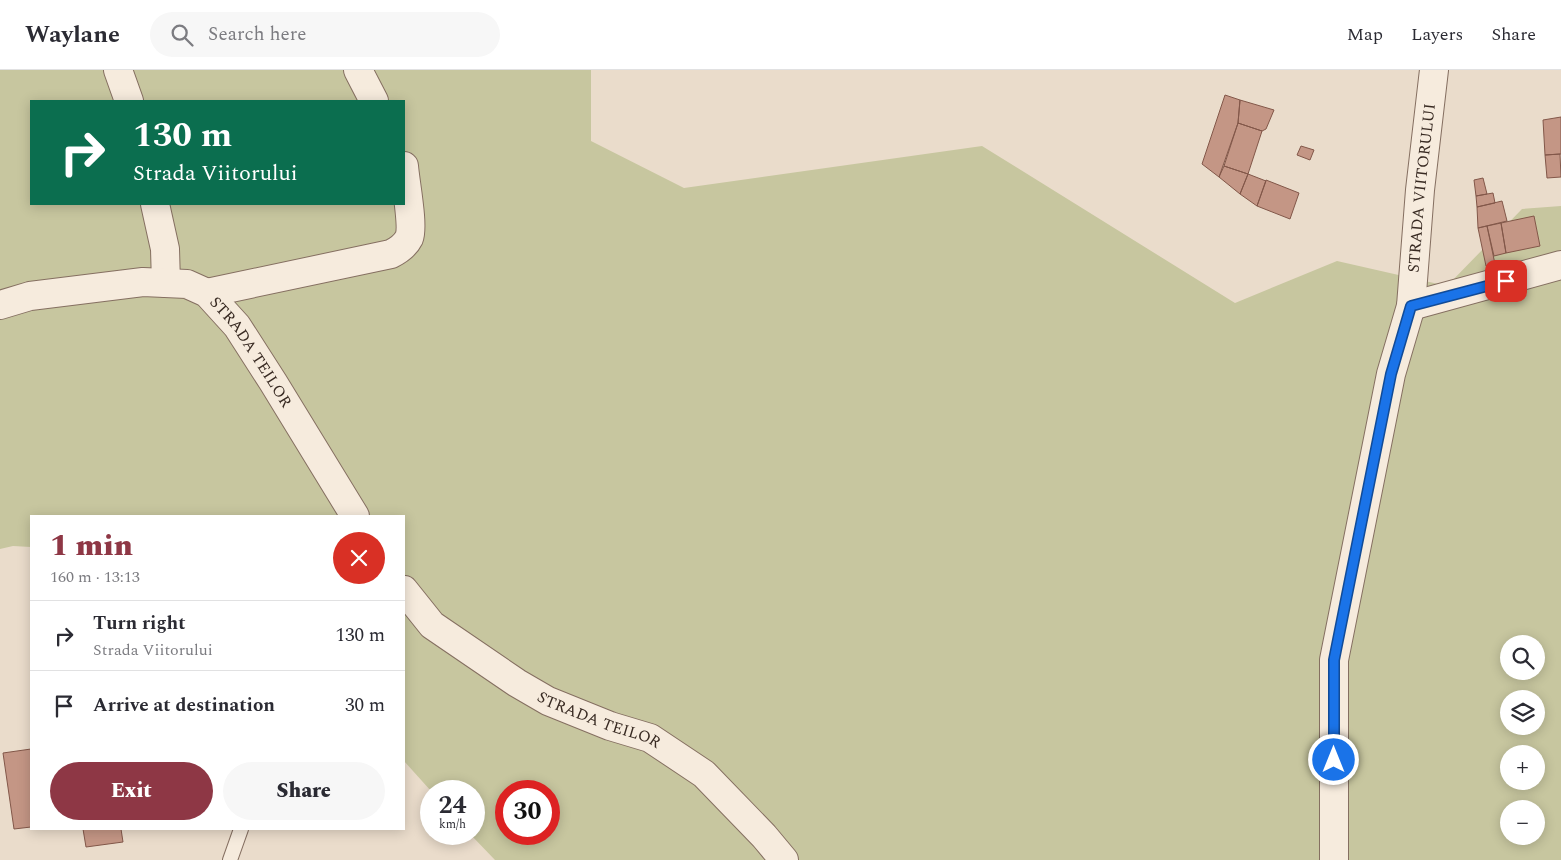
<!DOCTYPE html>
<html lang="en">
<head>
<meta charset="utf-8">
<style>
	body { margin:0; font-family:Spectral,serif; background:#f7f7f7; color:#2b2b33; height:100vh; display:flex; flex-direction:column; font-size:19px; white-space:nowrap }
	* { box-sizing:border-box; margin:0 }
	p { font-size:16px; color:#7c7c81 }
	.icon { flex:none; width:28px; height:28px; fill:none; stroke:currentColor; stroke-width:2; stroke-linecap:round; stroke-linejoin:round }
	.map { position:relative; flex:1; overflow:hidden }
	.side { position:absolute; left:30px; top:445px; width:375px; height:315px; display:flex; flex-direction:column; background:#fff; border-radius:0px; box-shadow:0 2px 12px #0003 }
	.side>* { flex:none }
	.hud { position:absolute; left:30px; top:30px; width:375px; height:105px; border-radius:0px; box-shadow:0 2px 12px #0003; background:#0b6e4f; color:#fff; overflow:hidden }
	.fabs { position:absolute; left:1500px; top:565px; display:grid; gap:10px }
	.fabs a { display:grid; place-items:center; width:45px; height:45px; border-radius:50%; background:#fff; box-shadow:0 2px 12px #0003; font-size:25px }
	.speed { position:absolute; left:420px; top:710px; display:flex; gap:10px; font-size:25px; font-weight:700; text-align:center }
	.speed>* { display:grid; place-content:center; width:65px; height:65px; border-radius:50%; background:#fff; box-shadow:0 2px 12px #0003; line-height:1 }
	.speed small { font-size:12px; font-weight:400 }
	.speed .limit { border:8px solid #d22; background:#fff; color:#111 }
	.pin { position:absolute; display:grid; place-items:center; width:42px; height:42px; color:#fff; margin:-21px; border-radius:10px; box-shadow:0 2px 8px #0006 }
	.me { position:absolute; width:55px; margin:-28px; rotate:0deg; stroke-linejoin:round; filter:drop-shadow(0 0 4px #0008) }
	.turn { display:flex; align-items:center; gap:18px; height:105px; padding:0 20px; font-size:22px }
	.turn .icon { width:65px; height:65px; stroke-width:2.5 }
	.turn b { display:block; font-size:35px; line-height:42px }
	.round { display:grid; place-items:center; flex:none; width:52px; height:52px; border-radius:26px; background:#f7f7f7 }
	.summary { display:flex; align-items:center; justify-content:space-between; height:85px; padding:0 20px }
	h1 { font-size:30px; font-weight:800; line-height:38px; color:#8e3745 }
	.button { display:flex; gap:10px; margin-top:auto; padding:10px 20px }
	.button a { flex:1; height:58px; border-radius:30px; background:#8e3745; color:#fff; font-size:20px; font-weight:800; line-height:58px; text-align:center }
	.button a+a { background:#f7f7f7; color:#2b2b33 }
	ul { padding:0; list-style:none }
	li { display:flex; align-items:center; gap:15px; height:70px; padding:0 20px; border-top:1px solid #e1e1e2 }
	li div { flex:1 }
	li b { display:block; font-size:19px }
	li em { font-style:normal }
	header { display:flex; align-items:center; gap:30px; box-sizing:border-box; height:70px; padding:0 25px; background:#fff; border-bottom:1px solid #e1e1e2 }
	header strong { font-size:24px }
	nav { display:flex; gap:28px; margin-inline-start:auto; font-size:18px }
	.search { width:350px; height:45px; background:#f7f7f7; display:flex; align-items:center; gap:12px; box-sizing:border-box; padding:0 18px; border-radius:28px; color:#7c7c81; font-size:19px }
	.map>svg:first-child { display:block }
	.green { fill:#c7c69f; fill-rule:evenodd }
	.building { fill:#c49685; stroke:#825749 }
	.lines { fill:none; stroke-linecap:round; stroke-linejoin:round }
	.lane-casing { stroke:#856f61; stroke-width:16 }
	.street-casing { stroke:#856f61; stroke-width:30 }
	.lane { stroke:#f6ebdd; stroke-width:14 }
	.street { stroke:#f6ebdd; stroke-width:28 }
	.route-casing { stroke:#114b97; stroke-width:12 }
	.route { stroke:#1a73e8; stroke-width:9 }
	.labels { text-anchor:middle; dominant-baseline:central; stroke-width:5; stroke-linejoin:round; paint-order:stroke }
	.street-label { font-size:16px; fill:#382a22; stroke:#f2e8da }
</style>
</head>
<body>
<header>
<strong>Waylane</strong>
<div class="search"><svg class="icon" aria-label="search" viewBox="0 0 24 24"><circle cx="10" cy="10" r="6"/><path d="M15 15l6 6"/></svg>Search here</div>
<nav><a>Map</a><a>Layers</a><a>Share</a></nav>
</header>
<div class="map">
<svg width="1561" height="790" viewBox="0 0 1561 790">
	<rect width="100%" height="100%" fill="#eadccb"/>
	<path class="green" d="M0,0H591V71L684,118L982,76L1235,233L1337,191L1447,216L1522,139L1561,136V790H495L470,764H474V721H431L404,691V446H31V477L13,476L0,479ZM31,31H404V134H31ZM1509,574H1536V601H1509ZM1509,629H1536V656H1509ZM1509,684H1536V711H1509ZM506,721H549V764H506ZM1509,739H1536V766H1509Z"/>
	<path class="building" d="M1225,25L1240,30L1238,53L1219,107L1202,94Z
		M1240,30L1274,40L1266,59L1262,61L1238,53Z
		M1561,47V84L1545,85L1543,50Z
		M1238,53L1262,61L1248,104L1224,96Z
		M1301,76L1314,80L1310,90L1297,85Z
		M1560,84L1561,107L1547,108L1545,85Z
		M1224,96L1248,104L1240,124L1219,107Z
		M1248,104L1266,111L1257,136L1240,124Z
		M1483,108L1487,124L1476,126L1474,110Z
		M1266,110L1299,123L1290,149L1257,136Z
		M1493,123L1495,133L1477,137L1476,126Z
		M1502,131L1507,151L1478,158L1477,137Z
		M1534,146L1540,176L1506,183L1501,153Z
		M1501,153L1506,183L1494,186L1487,156Z
		M1487,156L1495,194L1486,196L1478,158Z
		M31,679V757L14,759L3,683Z
		M83,759H121L123,772L86,777Z"/>
	<g class="lines">
		<g class="lane-casing">
			<path id="lane" d="M230,790L241,759"/>
		</g>
		<g class="street-casing">
			<g id="street">
				<path d="M118,0L129,31"/>
				<path d="M358,0L374,31"/>
				<path d="M155,134L165,179L166,213"/>
				<path d="M207,223L391,184C399,180 405,176 409,168C414,156 405,111 404,96"/>
				<path id="s1" d="M0,235L30,226L143,212L187,214L207,223L237,256L273,312L355,446"/>
				<path d="M1411,236L1561,195"/>
				<path id="s2" d="M404,520L432,555L517,613L548,631L610,656L650,668L704,704L764,766L784,790"/>
				<path id="s3" d="M1334,790V590L1391,304L1411,236L1420,120L1434,0"/>
			</g>
		</g>
		<use href="#lane" class="lane"/>
		<use href="#street" class="street"/>
	</g>
	<g class="lines">
		<g class="route-casing">
			<path id="route" d="M1334,690V590L1391,304L1411,236L1506,211"/>
		</g>
		<use href="#route" class="route"/>
	</g>
	<g class="labels">
		<g class="street-label">
			<text stroke="none"><textPath href="#s3" startOffset="681">STRADA VIITORULUI</textPath></text>
			<text stroke="none"><textPath href="#s1" startOffset="285">STRADA TEILOR</textPath></text>
			<text stroke="none"><textPath href="#s2" startOffset="238">STRADA TEILOR</textPath></text>
		</g>
	</g>
</svg>
<div class="fabs">
<a><svg class="icon" aria-label="search" viewBox="0 0 24 24"><circle cx="10" cy="10" r="6"/><path d="M15 15l6 6"/></svg></a>
<a><svg class="icon" aria-label="layers" viewBox="0 0 24 24"><path d="M12 4l9 5-9 5-9-5zM3 14l9 5 9-5"/></svg></a>
<a>+</a>
<a>−</a>
</div>
<div class="speed"><div>24<small>km/h</small></div><div class="limit">30</div></div>
<div class="pin" style="left:1506px;top:211px;background:#d93025"><svg class="icon" aria-label="arrive" viewBox="0 0 24 24"><path d="M6 21V4h12l-3 4 3 4H6"/></svg></div>
<svg class="me" style="left:1334px;top:690px" viewBox="-20 -20 40 40"><circle r="17" fill="#1a73e8" stroke="#fff" stroke-width="3"/><path d="M0-11L8 9 0 5-8 9z" fill="#fff"/></svg>
<div class="hud">
<div class="turn"><svg class="icon" aria-label="right" viewBox="0 0 24 24"><path d="M7 20v-9h11M14 6l5 5-5 5"/></svg><div><b>130 m</b>Strada Viitorului</div></div>
</div>
<section class="side">
<div class="summary"><div><h1>1 min</h1><p>160 m · 13:13</p></div><a class="round" style="background:#d93025;color:#fff"><svg class="icon" aria-label="close" viewBox="0 0 24 24"><path d="M6 6l12 12M18 6L6 18"/></svg></a></div>
<ul>
<li><svg class="icon" aria-label="right" viewBox="0 0 24 24"><path d="M7 20v-9h11M14 6l5 5-5 5"/></svg><div><b>Turn right</b><p>Strada Viitorului</p></div><em>130 m</em></li>
<li><svg class="icon" aria-label="arrive" viewBox="0 0 24 24"><path d="M6 21V4h12l-3 4 3 4H6"/></svg><div><b>Arrive at destination</b></div><em>30 m</em></li>
</ul>
<div class="button"><a>Exit</a><a>Share</a></div>
</section>
</div>
</body>
</html>
